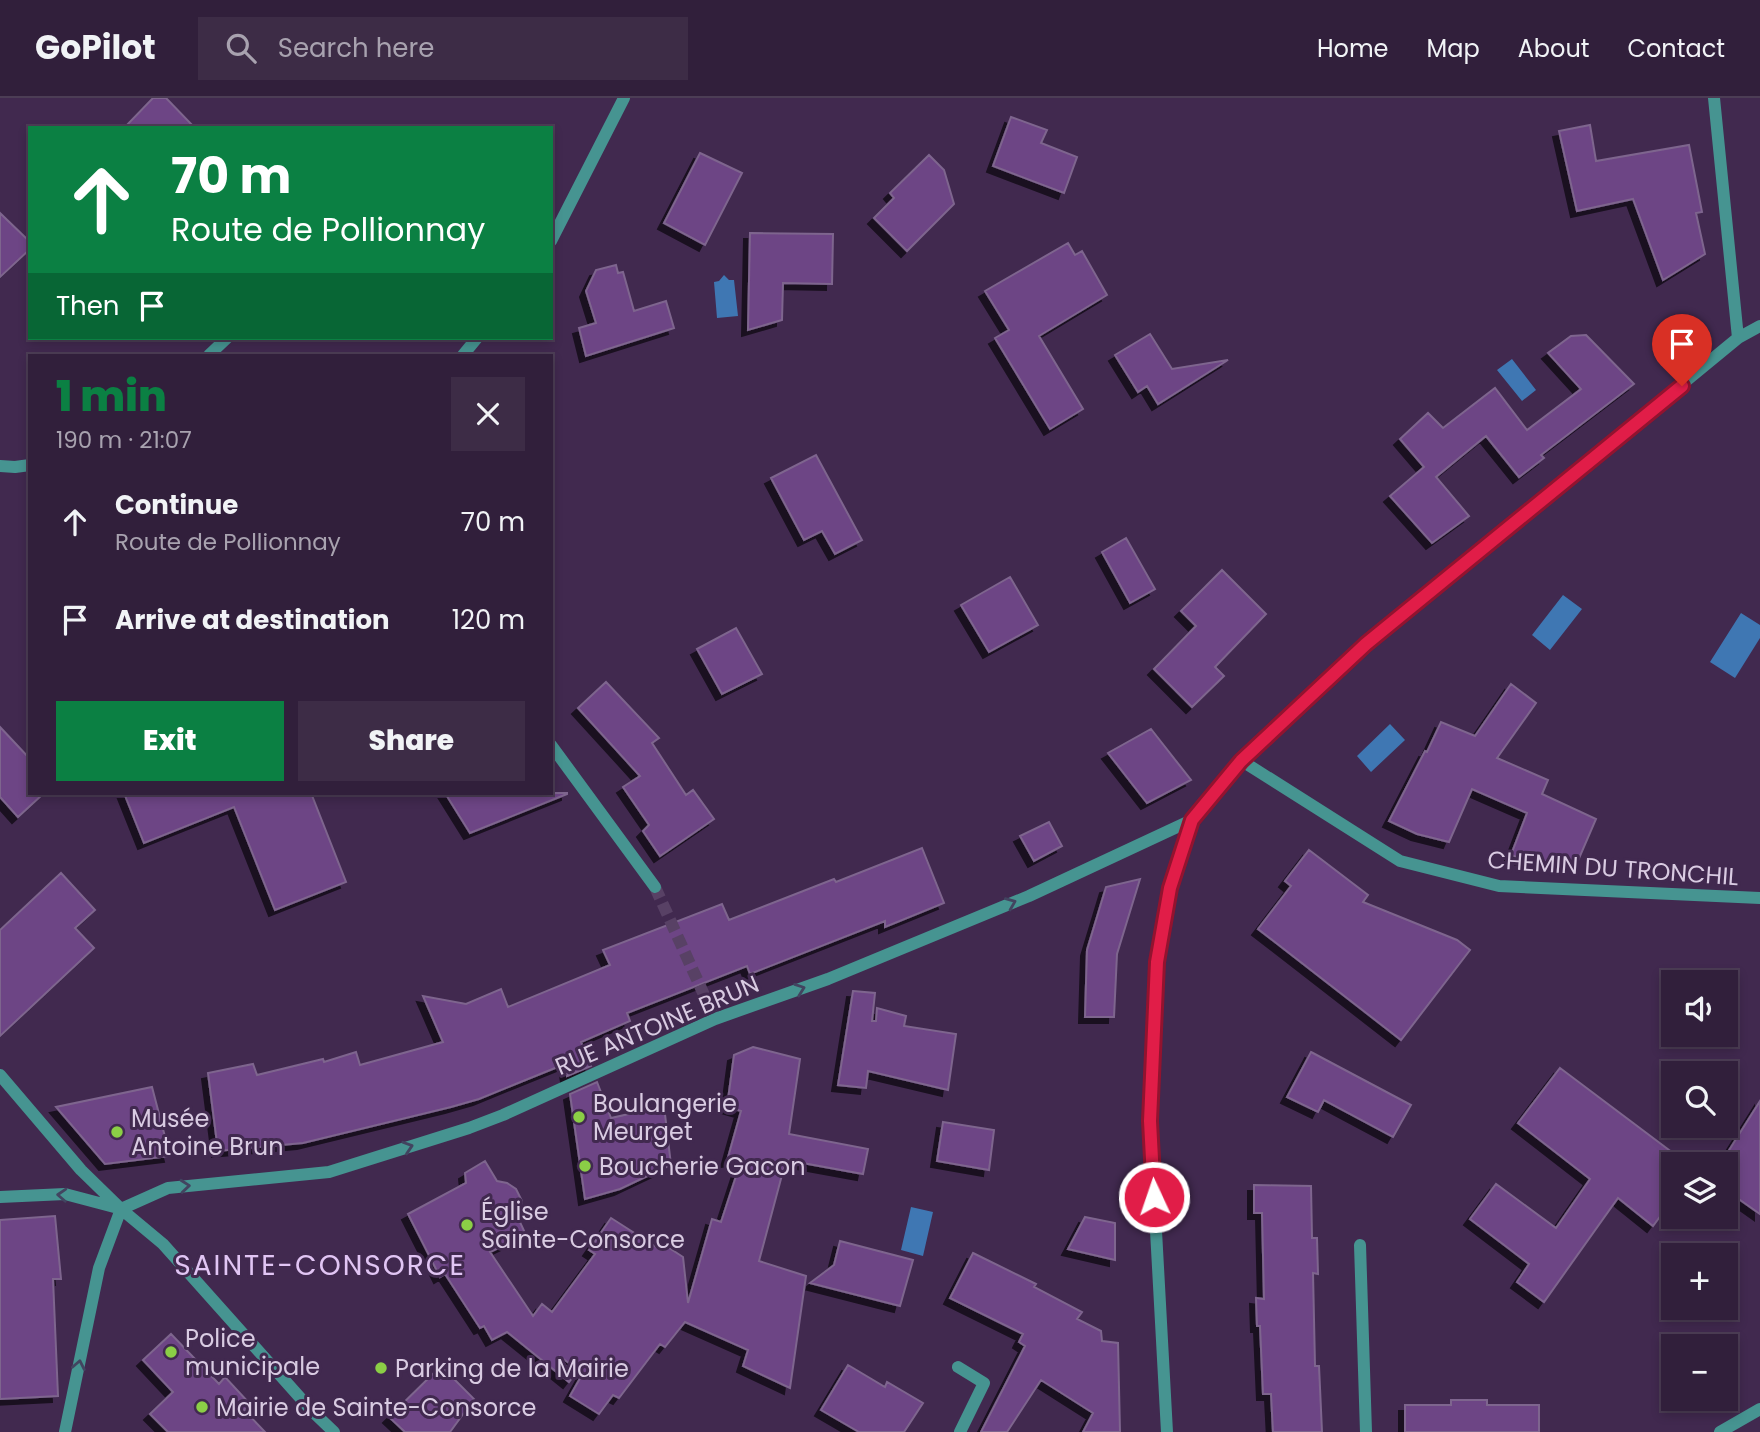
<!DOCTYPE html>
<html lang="en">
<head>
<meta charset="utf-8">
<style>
	body { margin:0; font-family:Poppins,sans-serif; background:#3d2c46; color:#f1f3f6; height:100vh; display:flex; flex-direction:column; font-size:26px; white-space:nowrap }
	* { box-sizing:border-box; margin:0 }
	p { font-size:23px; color:#a8a2af }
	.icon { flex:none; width:38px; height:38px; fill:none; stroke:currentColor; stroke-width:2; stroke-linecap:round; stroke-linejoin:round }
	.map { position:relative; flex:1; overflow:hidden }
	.panel { position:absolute; left:28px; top:256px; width:525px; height:441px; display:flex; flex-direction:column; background:#311f3b; border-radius:0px; box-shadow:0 4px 10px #0003,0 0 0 2px #4c3d55 }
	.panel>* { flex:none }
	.guide { position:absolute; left:28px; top:28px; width:525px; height:214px; border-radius:0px; box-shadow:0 4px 10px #0003,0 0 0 2px #4c3d55; background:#0b8043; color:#fff; overflow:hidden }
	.tools { position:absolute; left:1661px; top:872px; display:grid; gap:14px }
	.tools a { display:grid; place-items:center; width:77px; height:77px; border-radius:0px; background:#311f3b; box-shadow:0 4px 10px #0003,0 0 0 2px #4c3d55; font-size:35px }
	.pin { position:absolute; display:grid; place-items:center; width:60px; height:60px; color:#fff; margin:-72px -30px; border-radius:50% 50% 50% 0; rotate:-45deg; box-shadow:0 0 7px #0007 }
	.pin .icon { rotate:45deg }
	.me { position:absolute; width:77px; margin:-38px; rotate:357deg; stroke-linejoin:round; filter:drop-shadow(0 0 5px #0008) }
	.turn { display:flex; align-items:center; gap:24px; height:147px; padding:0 28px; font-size:32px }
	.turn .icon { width:91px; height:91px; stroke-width:2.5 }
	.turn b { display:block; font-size:49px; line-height:60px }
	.then { display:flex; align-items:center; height:66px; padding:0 28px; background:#0003; gap:14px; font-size:26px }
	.round { display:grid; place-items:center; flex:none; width:74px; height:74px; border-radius:0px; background:#3d2c46 }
	.summary { display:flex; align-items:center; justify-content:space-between; height:119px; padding:0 28px }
	h1 { font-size:42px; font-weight:800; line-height:52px; color:#0b8043 }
	.cta { display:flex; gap:14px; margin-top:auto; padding:14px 28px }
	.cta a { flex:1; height:80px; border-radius:0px; background:#0b8043; color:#fff; font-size:28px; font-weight:800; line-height:80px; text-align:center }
	.cta a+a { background:#3d2c46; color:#f1f3f6 }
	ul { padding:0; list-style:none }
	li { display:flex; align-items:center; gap:21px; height:98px; padding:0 28px }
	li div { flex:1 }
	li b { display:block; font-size:26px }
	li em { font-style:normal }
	header { display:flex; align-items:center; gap:42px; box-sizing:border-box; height:98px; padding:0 35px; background:#311f3b; border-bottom:2px solid #4c3d55 }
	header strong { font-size:33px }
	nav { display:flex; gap:38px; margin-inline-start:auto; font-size:24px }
	.search { width:490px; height:63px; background:#3d2c46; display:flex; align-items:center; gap:18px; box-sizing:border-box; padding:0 24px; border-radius:0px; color:#a8a2af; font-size:26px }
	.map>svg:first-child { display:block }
	.water { fill:#3f77b3 }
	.building { fill:#6d4485; stroke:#7e658e; stroke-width:2; filter:url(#shadow) }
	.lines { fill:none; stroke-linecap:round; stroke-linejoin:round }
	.minor-tunnel { stroke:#584165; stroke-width:12; stroke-dasharray:12 6; stroke-linecap:butt }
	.minor { stroke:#469491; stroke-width:12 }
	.oneway { stroke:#424460 }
	.route-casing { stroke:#92132f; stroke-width:18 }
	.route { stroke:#e11d48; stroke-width:12 }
	.poi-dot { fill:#8bce46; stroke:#41294f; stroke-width:2.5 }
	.labels { text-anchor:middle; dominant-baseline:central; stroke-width:6; stroke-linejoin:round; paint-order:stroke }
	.street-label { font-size:24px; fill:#d9cbe2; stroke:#41294f }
	.poi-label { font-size:24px; fill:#d9cbe2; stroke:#41294f; text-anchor:start }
	.quarter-label { font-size:28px; letter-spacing:2px; fill:#e1c5f4; stroke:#41294f }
</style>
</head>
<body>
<header>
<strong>GoPilot</strong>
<div class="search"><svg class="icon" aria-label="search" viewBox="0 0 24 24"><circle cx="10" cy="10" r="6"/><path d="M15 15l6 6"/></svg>Search here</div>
<nav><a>Home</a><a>Map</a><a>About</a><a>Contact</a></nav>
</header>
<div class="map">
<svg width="1760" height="1334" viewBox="0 0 1760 1334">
	<defs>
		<filter id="shadow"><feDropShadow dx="-6" dy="6" stdDeviation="0" flood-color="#0009"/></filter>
	</defs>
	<rect width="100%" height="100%" fill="#41294f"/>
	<path class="water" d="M724,177L729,182H734L738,218L717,220L714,184L719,183Z
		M1512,261L1536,292L1522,303L1497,272Z
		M1563,497L1582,511L1550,552L1532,537Z
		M1741,515L1760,527V540L1735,580L1710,564Z
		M1390,626L1405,642L1371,674L1357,658Z
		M911,1109L933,1114L923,1158L901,1152Z"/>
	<path class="building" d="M153,0H166L195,30H124Z
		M1011,19L1047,32L1041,45L1077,59L1064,95L993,68Z
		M1590,27L1596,63L1689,47L1702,114L1696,115L1705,156L1663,182L1633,101L1577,113L1559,33Z
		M700,55L742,75L705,147L664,125Z
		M929,57L944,72L954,106L907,153L874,120L894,100L890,95Z
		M0,115L30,144V151L0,179Z
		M750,135L833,136L832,186L783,185L782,222L748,232Z
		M1068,145L1075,157L1082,153L1107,197L1039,238L1083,311L1050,331L995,240L1009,232L985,193Z
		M616,167L618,175L623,174L634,213L666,203L674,230L586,258L579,230L596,225L586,193L596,172Z
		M1150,236L1172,271L1228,262L1158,306L1147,288L1138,294L1115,257Z
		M1586,237L1634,286L1541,357L1544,360L1519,379L1486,338L1436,379L1469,418L1432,445L1390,398L1424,369L1400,341L1428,315L1443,330L1495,290L1527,332L1581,291L1548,255L1571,238Z
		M816,357L862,442L835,456L822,433L804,442L771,380Z
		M1126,440L1155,491L1130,505L1102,454Z
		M1222,472L1266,516L1215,569L1224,578L1192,609L1154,571L1196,528L1181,513Z
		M1010,479L1038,527L989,554L961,507Z
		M736,530L762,576L722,596L697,551Z
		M606,584L659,640L652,645L686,697L693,692L714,721L660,758L643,733L649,727L623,689L640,678L578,610Z
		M1511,586L1536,605L1497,660L1548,682L1542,696L1596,721L1577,765L1528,763L1511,757L1527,715L1472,691L1449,744L1417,736L1389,723L1425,653L1427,654L1441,624L1475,638Z
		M0,629L30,661V695L43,696L18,719L0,699Z
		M1151,631L1191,682L1147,705L1108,655Z
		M124,695H311L346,784L275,812L234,709L144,745Z
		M445,695H567V696L470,735Z
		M1049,724L1062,748L1034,763L1020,738Z
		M922,750L944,805L885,829V823L750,876L747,868L627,915L630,923L581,944L591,968L567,978L565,966L479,1001L451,1009L303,1045L218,1053L208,975L253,966L257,977L323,961L324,964L356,954L360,967L443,944L423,898L466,906L501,891L508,909L610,867L603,852L722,806L729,822L834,781L836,784Z
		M1309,752L1368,797L1363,804L1457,842L1470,852L1401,942L1258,831L1291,788L1285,783Z
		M61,775L95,812L75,830L94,850L0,938V832Z
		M1140,781L1117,856L1114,919H1085L1087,852L1106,789Z
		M853,893L875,895L872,923H876L877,910L906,918L904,928L956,936L948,992L868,973L866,990L838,987Z
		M753,949L800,961L789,1036L868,1051L863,1076L786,1062L759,1163L806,1178L790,1290L743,1268L748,1252L685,1224L665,1249L660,1246L619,1300L613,1297L599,1316L570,1298L583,1275L559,1258L573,1279L569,1284L507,1234L492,1242L484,1228L480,1230L445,1176L440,1179L408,1116L466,1085L465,1075L485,1063L497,1083L507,1085L516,1091L522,1103L518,1120L526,1137L490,1154L533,1218L542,1206L552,1214L595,1156L589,1152L611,1120L661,1152L666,1148L683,1159L688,1205L712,1121L721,1124L740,1066L733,1062L727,1063L741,1013L727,1009L734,957Z
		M1311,954L1411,1007L1393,1039L1324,1002L1318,1014L1287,999Z
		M1560,970L1673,1055V1101L1653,1128L1618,1100L1544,1204L1517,1184L1529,1166L1470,1121L1496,1086L1556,1130L1590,1081L1518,1025Z
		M597,984L611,1020L664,1008L671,1067L620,1091L585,1101L570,996Z
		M152,989L170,1058L105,1066L56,1009Z
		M1760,1003V1116L1726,1092V1057Z
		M943,1024L994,1032L989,1072L937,1063Z
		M1254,1087L1311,1088L1312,1140H1317L1318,1176L1313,1175L1315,1268H1319L1322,1334H1273L1271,1296H1263L1260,1228H1257L1256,1200L1264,1201L1263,1157L1262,1115H1254Z
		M55,1118L61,1181H53L58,1298L0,1301V1122Z
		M1085,1119L1115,1125V1162L1068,1151Z
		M840,1143L913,1162L900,1208L810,1185L834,1167Z
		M973,1155L1036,1186L1034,1189L1082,1214L1077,1221L1101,1233L1102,1243L1118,1245L1120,1334H1083L1093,1315L1041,1282L1007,1334H981L1025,1248L1019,1244L1023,1236L950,1200Z
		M171,1236L219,1286L225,1279L250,1306L244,1312L265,1334H168L150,1316L173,1294L143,1262Z
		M848,1267L885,1289L887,1284L923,1305L904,1334H859L821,1312Z
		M441,1268L474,1301L450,1334H405L389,1319Z
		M1451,1302H1487V1307H1539V1334H1405V1307H1451Z"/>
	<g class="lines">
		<path class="minor-tunnel" d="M655,789L715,921"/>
		<path class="minor" d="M1714,0L1738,240
			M551,143L624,0
			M209,257L227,240
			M463,257L477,240
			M0,368L15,369L30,367
			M551,647L655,789
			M1242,663L1400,763L1499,788L1760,800
			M0,977L81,1072L121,1111L163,1146L312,1313L334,1334
			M0,1099L65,1096L118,1110
			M121,1111L168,1090L329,1074L469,1030L503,1017L715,921L828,881L1029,798L1192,722
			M1360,1147L1366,1334
			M958,1269L984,1285L960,1334
			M65,1334L99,1170L121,1111
			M1167,1334L1150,1023L1157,864L1170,790L1192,722L1242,663L1366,546L1738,240L1760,228
			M1720,1334L1760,1311"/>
	</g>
	<defs><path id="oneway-chevron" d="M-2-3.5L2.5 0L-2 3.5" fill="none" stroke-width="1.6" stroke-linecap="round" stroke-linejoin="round" transform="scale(1.75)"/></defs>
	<g class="oneway">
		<use href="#oneway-chevron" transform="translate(1011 805) rotate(-22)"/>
		<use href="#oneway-chevron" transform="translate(800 891) rotate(-20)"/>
		<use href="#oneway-chevron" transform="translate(408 1049) rotate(-18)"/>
		<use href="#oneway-chevron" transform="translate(185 1088) rotate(-5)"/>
		<use href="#oneway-chevron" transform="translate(62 1097) rotate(-177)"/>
		<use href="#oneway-chevron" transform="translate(79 1267) rotate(-79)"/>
	</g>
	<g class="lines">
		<g class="route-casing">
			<path id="route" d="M1154,1099L1150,1023L1157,864L1170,790L1192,722L1241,663L1366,546L1682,288"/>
		</g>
		<use href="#route" class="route"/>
	</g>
	<g class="poi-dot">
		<circle cx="579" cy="1019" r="7"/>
		<circle cx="117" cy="1034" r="7"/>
		<circle cx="585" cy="1068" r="7"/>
		<circle cx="467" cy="1127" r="7"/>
		<circle cx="171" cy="1254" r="7"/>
		<circle cx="381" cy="1270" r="7"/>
		<circle cx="202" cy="1309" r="7"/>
	</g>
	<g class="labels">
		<g class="street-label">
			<text transform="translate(1613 770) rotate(4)">CHEMIN DU TRONCHIL</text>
			<text transform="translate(657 927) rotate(-23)">RUE ANTOINE BRUN</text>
		</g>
		<g class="poi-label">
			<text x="593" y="1005">Boulangerie<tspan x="593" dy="28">Meurget</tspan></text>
			<text x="131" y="1020">Musée<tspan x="131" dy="28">Antoine Brun</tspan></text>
			<text x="599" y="1068">Boucherie Gacon</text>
			<text x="481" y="1113">Église<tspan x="481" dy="28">Sainte-Consorce</tspan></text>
			<text x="185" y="1240">Police<tspan x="185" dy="28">municipale</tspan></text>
			<text x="395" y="1270">Parking de la Mairie</text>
			<text x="216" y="1309">Mairie de Sainte-Consorce</text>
		</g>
		<g class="quarter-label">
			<text x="320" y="1167">SAINTE-CONSORCE</text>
		</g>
	</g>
</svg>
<div class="tools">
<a><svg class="icon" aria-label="sound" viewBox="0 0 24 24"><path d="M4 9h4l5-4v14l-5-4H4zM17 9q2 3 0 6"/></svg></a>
<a><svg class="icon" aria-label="search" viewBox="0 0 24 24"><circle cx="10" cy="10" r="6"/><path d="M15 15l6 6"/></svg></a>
<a><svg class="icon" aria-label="layers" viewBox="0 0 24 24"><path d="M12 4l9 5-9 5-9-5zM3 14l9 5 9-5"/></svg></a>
<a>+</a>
<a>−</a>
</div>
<div class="pin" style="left:1682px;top:288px;background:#d93025"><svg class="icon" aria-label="arrive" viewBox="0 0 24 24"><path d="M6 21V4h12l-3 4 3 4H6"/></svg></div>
<svg class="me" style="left:1154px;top:1099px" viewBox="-20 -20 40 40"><circle r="17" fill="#e11d48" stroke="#fff" stroke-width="3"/><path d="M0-11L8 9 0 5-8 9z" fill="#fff"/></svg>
<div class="guide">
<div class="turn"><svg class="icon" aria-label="ahead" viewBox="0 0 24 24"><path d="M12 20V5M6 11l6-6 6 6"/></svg><div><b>70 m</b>Route de Pollionnay</div></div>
<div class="then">Then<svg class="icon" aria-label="arrive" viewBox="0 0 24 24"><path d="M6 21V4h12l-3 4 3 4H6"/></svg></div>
</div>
<section class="panel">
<div class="summary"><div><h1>1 min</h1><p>190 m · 21:07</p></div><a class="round"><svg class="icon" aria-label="close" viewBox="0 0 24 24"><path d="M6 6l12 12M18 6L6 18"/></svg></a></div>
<ul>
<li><svg class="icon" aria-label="ahead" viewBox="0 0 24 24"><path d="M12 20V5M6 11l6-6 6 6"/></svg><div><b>Continue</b><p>Route de Pollionnay</p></div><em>70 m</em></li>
<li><svg class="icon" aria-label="arrive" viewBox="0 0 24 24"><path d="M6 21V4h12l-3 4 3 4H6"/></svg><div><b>Arrive at destination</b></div><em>120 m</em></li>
</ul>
<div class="cta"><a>Exit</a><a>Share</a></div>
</section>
</div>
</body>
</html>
